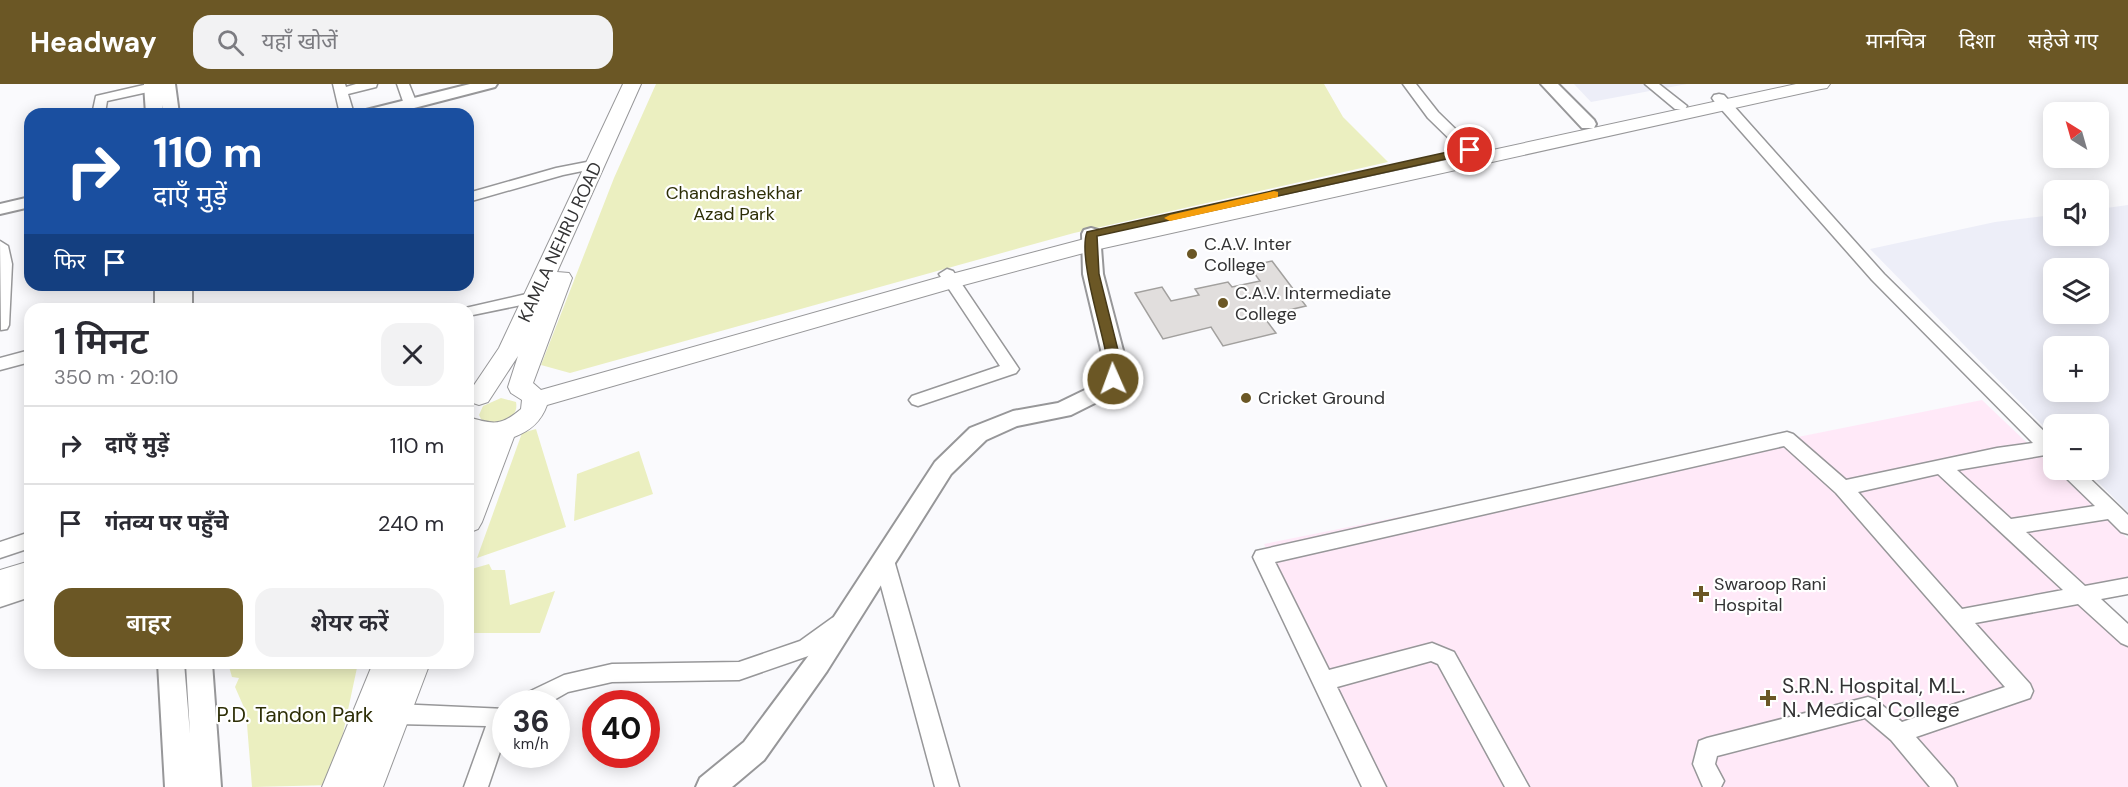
<!DOCTYPE html>
<html lang="hi">
<head>
<meta charset="utf-8">
<style>
	body { margin:0; font-family:"DM Sans","Noto Sans Devanagari",sans-serif; background:#f2f2f3; color:#2b2b33; height:100vh; display:flex; flex-direction:column; font-size:22px; white-space:nowrap }
	* { box-sizing:border-box; margin:0 }
	p { font-size:20px; color:#7c7c81 }
	.icon { flex:none; width:33px; height:33px; fill:none; stroke:currentColor; stroke-width:2; stroke-linecap:round; stroke-linejoin:round }
	.map { position:relative; flex:1; overflow:hidden }
	.sheet { position:absolute; left:24px; top:219px; width:450px; height:366px; display:flex; flex-direction:column; background:#fff; border-radius:18px; box-shadow:0 3px 15px #0003 }
	.sheet>* { flex:none }
	.top-card { position:absolute; left:24px; top:24px; width:450px; height:183px; border-radius:18px; box-shadow:0 3px 15px #0003; background:#1a4fa0; color:#fff; overflow:hidden }
	.needle { width:39px; rotate:323deg }
	.controls { position:absolute; left:2043px; top:18px; display:grid; gap:12px }
	.controls a { display:grid; place-items:center; width:66px; height:66px; border-radius:12px; background:#fff; box-shadow:0 3px 15px #0003; font-size:30px }
	.speed { position:absolute; left:492px; top:606px; display:flex; gap:12px; font-size:30px; font-weight:700; text-align:center }
	.speed>* { display:grid; place-content:center; width:78px; height:78px; border-radius:50%; background:#fff; box-shadow:0 3px 15px #0003; line-height:1 }
	.speed small { font-size:15px; font-weight:400 }
	.speed .limit { border:9px solid #d22; background:#fff; color:#111 }
	.pin { position:absolute; display:grid; place-items:center; width:51px; height:51px; color:#fff; margin:-26px; border:3px solid #fff; border-radius:50%; box-shadow:0 2px 6px #0007 }
	.me { position:absolute; width:66px; margin:-33px; rotate:358deg; stroke-linejoin:round; filter:drop-shadow(0 0 4px #0008) }
	.turn { display:flex; align-items:center; gap:21px; height:126px; padding:0 30px; font-size:27px }
	.turn .icon { width:78px; height:78px; stroke-width:2.5 }
	.turn b { display:block; font-size:42px; line-height:51px }
	.then { display:flex; align-items:center; height:57px; padding:0 30px; background:#0003; gap:12px; font-size:22px }
	.round { display:grid; place-items:center; flex:none; width:63px; height:63px; border-radius:18px; background:#f2f2f3 }
	.overview { display:flex; align-items:center; justify-content:space-between; height:102px; padding:0 30px }
	h1 { font-size:36px; font-weight:600; line-height:45px }
	.button { display:flex; gap:12px; margin-top:auto; padding:12px 30px }
	.button a { flex:1; height:69px; border-radius:18px; background:#6b5725; color:#fff; font-size:24px; font-weight:600; line-height:69px; text-align:center }
	.button a+a { background:#f2f2f3; color:#2b2b33 }
	ul { padding:0; list-style:none }
	li { display:flex; align-items:center; gap:18px; height:78px; padding:0 30px; border-top:2px solid #e1e1e2 }
	li div { flex:1 }
	li b { display:block; font-size:22px }
	li em { font-style:normal }
	header { display:flex; align-items:center; gap:36px; box-sizing:border-box; height:84px; padding:0 30px; background:#6b5725; color:#fff }
	header strong { font-size:28px }
	nav { display:flex; gap:33px; margin-inline-start:auto; font-size:21px }
	.search { width:420px; height:54px; background:#f2f2f3; display:flex; align-items:center; gap:15px; box-sizing:border-box; padding:0 21px; border-radius:18px; color:#7c7c81; font-size:22px }
	.map>svg:first-child { display:block }
	.built { fill:#edeef8; fill-rule:evenodd }
	.medical { fill:#ffe9f8 }
	.green { fill:#ebefc0 }
	.building { fill:#e1dedd; stroke:#a2a09e; stroke-width:1.5 }
	.lines { fill:none; stroke-linecap:round; stroke-linejoin:round }
	.minor-casing { stroke:#979799; stroke-width:3 }
	.tertiary-casing { stroke:#979799; stroke-width:4 }
	.secondary-casing { stroke:#979799; stroke-width:2 }
	.minor { fill:#fff; fill-rule:evenodd }
	.tertiary { fill:#fff; fill-rule:evenodd }
	.secondary { fill:#fff; fill-rule:evenodd }
	.route { fill:#6b5725; stroke:#463918; stroke-width:1.5 }
	.slow { fill:#f59e0b }
	.poi-dot { fill:#6b5725; stroke:#fff; stroke-width:2 }
	.labels { text-anchor:middle; dominant-baseline:central; stroke-width:4.5; stroke-linejoin:round; paint-order:stroke }
	.park-label { font-size:18px; fill:#2d2e06; stroke:#fff }
	.street-label { font-size:18px; fill:#333334; stroke:#fff }
	.poi-label { font-size:18px; fill:#333334; stroke:#fff; text-anchor:start }
	.near-poi-label { font-size:21px; fill:#333334; stroke:#fff; text-anchor:start }
	.near-park-label { font-size:21px; fill:#2d2e06; stroke:#fff }
</style>
</head>
<body>
<header>
<strong>Headway</strong>
<div class="search"><svg class="icon" aria-label="search" viewBox="0 0 24 24"><circle cx="10" cy="10" r="6"/><path d="M15 15l6 6"/></svg>यहाँ खोजें</div>
<nav><a>मानचित्र</a><a>दिशा</a><a>सहेजे गए</a></nav>
</header>
<div class="map">
<svg width="2128" height="703" viewBox="0 0 2128 703">
	<rect width="100%" height="100%" fill="#fafafd"/>
	<path class="built" d="M1574,0H1687L1591,18Z
		M2128,121V428L2086,386H2098V340H2054L2053,352L1870,165L1995,138L2053,131L2054,152H2098L2099,125ZM2054,184H2098V230H2054ZM2054,262H2098V308H2054Z"/>
	<path class="medical" d="M1982,316L2128,455V505L2100,515L2128,539V703H1385L1264,460Z"/>
	<path class="green" d="M656,0H1324L1343,33L1388,78L1074,149L570,289L541,281L614,94Z
		M501,314L516,318C520,337 493,343 481,335L479,331L483,322Z
		M536,345L566,443L477,474L522,349Z
		M639,367L653,410L574,437L577,390Z
		M489,480L492,486H505L510,521L555,507L540,549H468V486Z
		M228,579H358L332,701L252,703L246,628L235,603L239,594L232,593Z"/>
	<path class="building" d="M1272,177L1306,222L1263,232L1276,249L1223,262L1211,243L1163,255L1135,209L1162,203L1171,217L1199,211L1195,205L1228,198L1232,203L1260,197L1249,182Z"/>
	<g class="lines">
		<g class="minor-casing">
			<path id="minor" d="M148,0H157L158,3L157,6L107,17L105,29H95L93,26L96,12Z
				M333,0H345L346,3L356,0H377L376,3L348,10L354,30H340Z
				M397,0H409L417,20L415,23H405Z
				M1403,0H1416L1438,28L1475,64L1477,67L1475,70H1465L1428,34Z
				M1645,0H1659L1687,22L1685,25H1675Z
				M1719,10L1724,11L1884,190L2054,357V376L2045,371L1957,386L2011,435L2095,422L2063,391L2061,386H2081L2128,431V450L2121,448L2108,435L2026,448L2085,502L2128,494V510L2101,515L2128,540V562L2121,559L2078,520L1975,539L2030,600L2033,607L2030,614L1916,653L1953,695L1957,703H1930L1891,656L1865,634L1717,672L1715,680L1724,697L1721,703H1703L1693,680L1699,657L1707,654L1868,613L1876,616L1902,638L2005,603L1836,409L1784,362L1275,478L1329,586L1432,559L1454,568L1529,703H1505L1438,580L1431,577L1337,603L1386,703H1362L1253,473L1256,467L1787,348L1793,350L1846,396L1997,364L2033,359L1872,196L1714,17L1712,14L1714,11ZM1938,390L2063,506L1962,525L1858,408Z
				M597,76L602,77L604,80L602,83L563,91L468,118V109L556,84Z
				M0,157L8,162L12,180L9,241L7,245L1,246Z
				M947,185L953,187L1019,285L1016,289L918,322L912,320L909,316L912,312L1000,282L939,190Z
				M535,208L543,213L541,217L468,232V225H461Z
				M30,266V278L0,286V274Z
				M30,448V464L0,474V458Z
				M884,468L891,470L894,476L959,703H935L874,476L877,470Z
				M30,497V513L0,523V507Z
				M839,531L846,534L849,540L846,546L814,570L739,596L612,598L568,608L547,620H515L518,613L564,591L612,580L739,578L800,557L832,534Z
				M396,620L506,625V650L488,703H464L486,642L396,640L388,637L385,630L388,623Z"/>
		</g>
		<g class="tertiary-casing">
			<path id="tertiary" d="M144,0H175L179,30H163L162,21V30H146Z
				M470,0H497L495,3L391,30H364L366,26Z
				M1541,0H1558L1594,36L1596,40L1594,44H1582Z
				M30,113V123L0,130V120Z
				M1091,144L1098,146L1100,150L1103,190L1125,274L1124,295L1121,300L1105,314L1071,331L1017,342L986,356L951,390L827,587L764,676L732,703H696L700,694L744,658L809,571L935,378L970,344L1013,327L1058,319L1089,304L1102,292L1103,274L1083,190L1082,150L1084,146Z
				M155,201H192V225H155Z
				M158,579H184L190,650L186,579H212L221,703H165Z"/>
		</g>
		<g class="secondary-casing">
			<path id="secondary" d="M623,0H641L557,188L569,189L572,194L533,299L541,306L944,192L1092,153L1796,0H1830L1827,4L1821,5L1095,166L960,202L547,321C541,338 530,347 514,353L482,438L478,445L468,449V404L474,388L468,390V333C492,340 500,343 521,325L522,316L511,309L508,303L518,272L488,318L479,321L470,318L468,310L499,264Z
				M30,477V499L0,510V486Z
				M373,579H430L383,703H322Z"/>
		</g>
		<use href="#minor" class="minor"/>
		<use href="#tertiary" class="tertiary"/>
		<use href="#secondary" class="secondary"/>
	</g>
	<path class="route" d="M1470,63L1475,66L1473,69L1097,152L1099,190L1120,274L1119,295L1113,299L1108,298C1104,289 1108,280 1106,270C1101,242 1078,172 1087,148Z"/>
	<path class="slow" d="M1274,107L1278,108V113L1170,137L1164,134L1170,131Z"/>
	<g class="poi-dot">
		<circle cx="1192" cy="170" r="6"/>
		<circle cx="1223" cy="219" r="6"/>
		<circle cx="1246" cy="314" r="6"/>
		<path d="M1698 501h6v6h6v6h-6v6h-6v-6h-6v-6h6z"/>
		<path d="M1765 605h6v6h6v6h-6v6h-6v-6h-6v-6h6z"/>
	</g>
	<g class="labels">
		<g class="park-label">
			<text x="734" y="109">Chandrashekhar<tspan x="734" dy="21">Azad Park</tspan></text>
		</g>
		<g class="street-label">
			<text transform="translate(560 158) rotate(-65)">KAMLA NEHRU ROAD</text>
		</g>
		<g class="poi-label">
			<text x="1204" y="160">C.A.V. Inter<tspan x="1204" dy="21">College</tspan></text>
			<text x="1235" y="209">C.A.V. Intermediate<tspan x="1235" dy="21">College</tspan></text>
			<text x="1258" y="314">Cricket Ground</text>
			<text x="1714" y="500">Swaroop Rani<tspan x="1714" dy="21">Hospital</tspan></text>
		</g>
		<g class="near-poi-label">
			<text x="1782" y="602">S.R.N. Hospital, M.L.<tspan x="1782" dy="24">N. Medical College</tspan></text>
		</g>
		<g class="near-park-label">
			<text x="295" y="631">P.D. Tandon Park</text>
		</g>
	</g>
</svg>
<div class="controls">
<a><svg class="needle" viewBox="-14 -14 28 28"><path d="M0-13l5 13h-10z" fill="#e53935"/><path d="M0 13l5-13h-10z" fill="#7c7c81"/></svg></a>
<a><svg class="icon" aria-label="sound" viewBox="0 0 24 24"><path d="M4 9h4l5-4v14l-5-4H4zM17 9q2 3 0 6"/></svg></a>
<a><svg class="icon" aria-label="layers" viewBox="0 0 24 24"><path d="M12 4l9 5-9 5-9-5zM3 14l9 5 9-5"/></svg></a>
<a>+</a>
<a>−</a>
</div>
<div class="speed"><div>36<small>km/h</small></div><div class="limit">40</div></div>
<div class="pin" style="left:1470px;top:66px;background:#d93025"><svg class="icon" aria-label="arrive" viewBox="0 0 24 24"><path d="M6 21V4h12l-3 4 3 4H6"/></svg></div>
<svg class="me" style="left:1113px;top:295px" viewBox="-20 -20 40 40"><circle r="17" fill="#6b5725" stroke="#fff" stroke-width="3"/><path d="M0-11L8 9 0 5-8 9z" fill="#fff"/></svg>
<div class="top-card">
<div class="turn"><svg class="icon" aria-label="right" viewBox="0 0 24 24"><path d="M7 20v-9h11M14 6l5 5-5 5"/></svg><div><b>110 m</b>दाएँ मुड़ें</div></div>
<div class="then">फिर<svg class="icon" aria-label="arrive" viewBox="0 0 24 24"><path d="M6 21V4h12l-3 4 3 4H6"/></svg></div>
</div>
<section class="sheet">
<div class="overview"><div><h1>1 मिनट</h1><p>350 m · 20:10</p></div><a class="round"><svg class="icon" aria-label="close" viewBox="0 0 24 24"><path d="M6 6l12 12M18 6L6 18"/></svg></a></div>
<ul>
<li><svg class="icon" aria-label="right" viewBox="0 0 24 24"><path d="M7 20v-9h11M14 6l5 5-5 5"/></svg><div><b>दाएँ मुड़ें</b></div><em>110 m</em></li>
<li><svg class="icon" aria-label="arrive" viewBox="0 0 24 24"><path d="M6 21V4h12l-3 4 3 4H6"/></svg><div><b>गंतव्य पर पहुँचे</b></div><em>240 m</em></li>
</ul>
<div class="button"><a>बाहर</a><a>शेयर करें</a></div>
</section>
</div>
</body>
</html>
